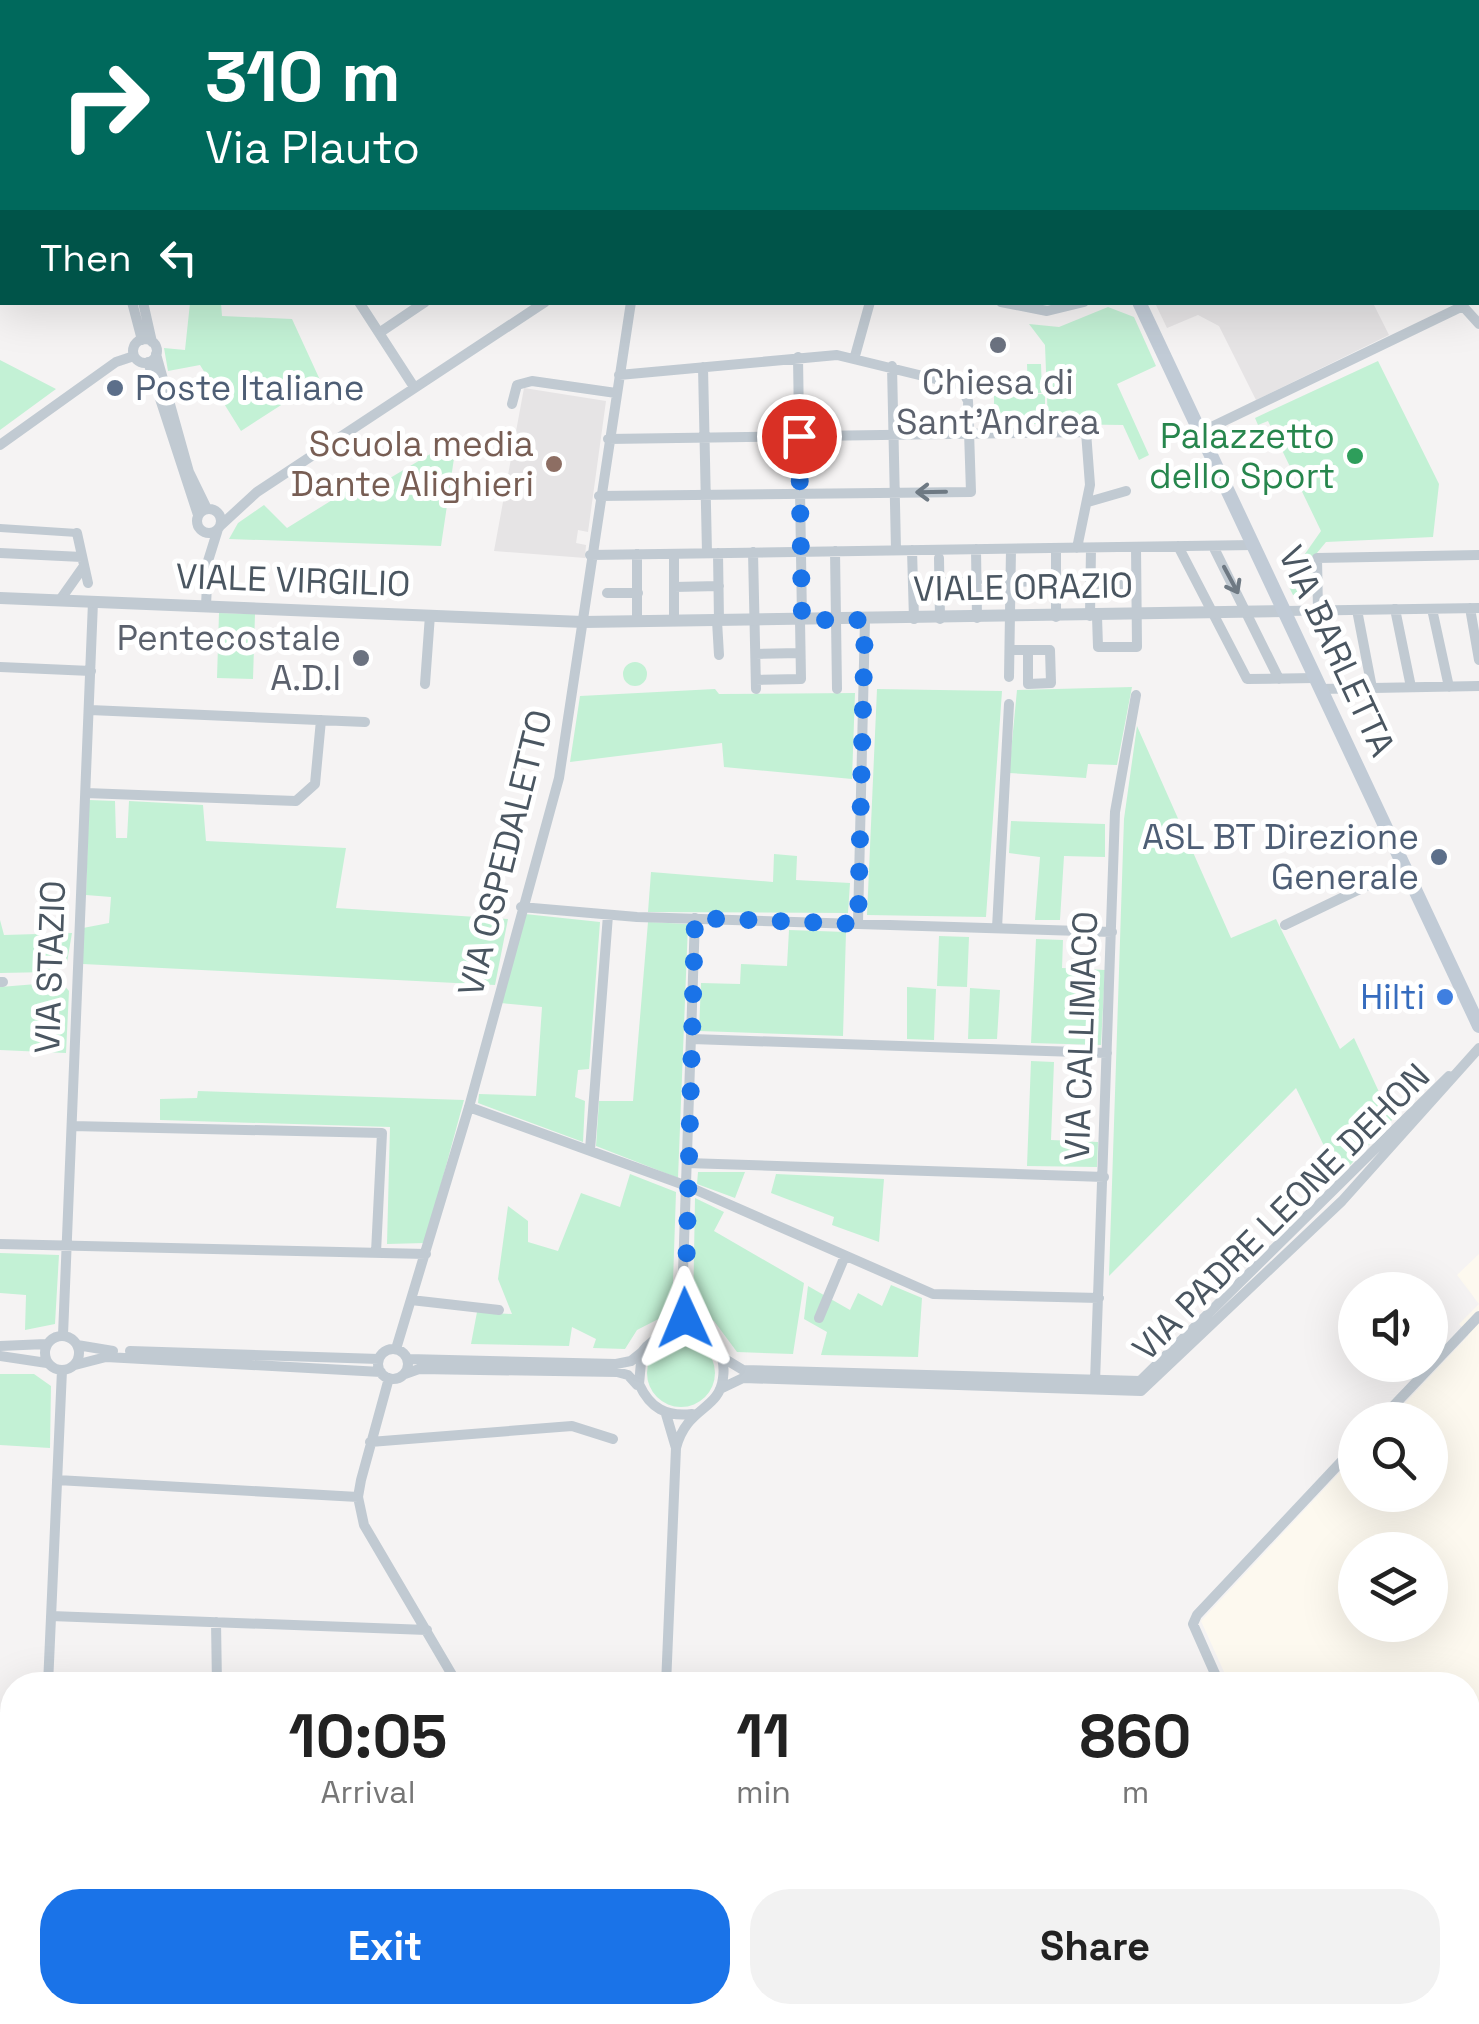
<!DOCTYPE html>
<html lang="en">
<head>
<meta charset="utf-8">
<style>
	body { margin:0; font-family:"Space Grotesk",sans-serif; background:#f2f2f2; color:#222; height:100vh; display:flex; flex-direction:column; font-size:38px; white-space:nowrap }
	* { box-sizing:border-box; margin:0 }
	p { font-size:32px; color:#767676 }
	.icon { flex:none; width:55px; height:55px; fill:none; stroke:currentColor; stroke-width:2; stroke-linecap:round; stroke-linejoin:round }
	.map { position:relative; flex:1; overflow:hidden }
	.sheet { position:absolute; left:0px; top:1672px; width:1480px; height:352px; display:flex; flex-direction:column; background:#fff; border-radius:40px 40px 0 0; box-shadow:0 10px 40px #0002 }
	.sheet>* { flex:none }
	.top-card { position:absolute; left:0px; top:0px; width:1480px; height:305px; box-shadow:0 10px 40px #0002; background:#00695c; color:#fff; overflow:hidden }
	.tools { position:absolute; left:1338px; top:1272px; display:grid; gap:20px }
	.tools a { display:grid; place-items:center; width:110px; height:110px; border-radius:50%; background:#fff; box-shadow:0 10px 40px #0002; font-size:50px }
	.pin { position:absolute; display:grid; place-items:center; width:85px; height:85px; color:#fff; margin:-42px; border:5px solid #fff; border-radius:50%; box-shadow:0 2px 10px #0007 }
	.me { position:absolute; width:110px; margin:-55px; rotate:359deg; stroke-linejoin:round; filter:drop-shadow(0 0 8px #0008) }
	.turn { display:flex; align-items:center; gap:35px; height:210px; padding:0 40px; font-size:45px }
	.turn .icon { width:130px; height:130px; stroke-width:2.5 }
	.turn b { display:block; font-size:70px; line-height:85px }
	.then { display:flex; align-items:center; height:95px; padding:0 40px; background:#0003; gap:20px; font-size:38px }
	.eta { display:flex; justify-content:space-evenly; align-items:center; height:170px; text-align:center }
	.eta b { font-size:60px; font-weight:600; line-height:70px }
	.cta { display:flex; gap:20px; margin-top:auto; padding:20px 40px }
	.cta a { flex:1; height:115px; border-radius:40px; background:#1a73e8; color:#fff; font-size:40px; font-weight:600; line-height:115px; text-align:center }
	.cta a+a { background:#f2f2f2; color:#222 }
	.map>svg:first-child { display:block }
	.commercial { fill:#fdf9ef; fill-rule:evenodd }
	.education { fill:#e6e4e5 }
	.green { fill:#c3f1d5 }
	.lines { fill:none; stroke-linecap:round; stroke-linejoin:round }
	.pedestrian { stroke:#c1cad2; stroke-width:8 }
	.minor { stroke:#c1cad2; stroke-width:10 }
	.tertiary { stroke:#c1cad2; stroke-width:12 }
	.secondary { stroke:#c1cbd6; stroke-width:14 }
	.primary { stroke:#b3c2d1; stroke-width:15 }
	.oneway { stroke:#6e7983 }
	.route { stroke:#1a73e8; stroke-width:18; stroke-dasharray:0 32.4 }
	.worship-dot { fill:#6b7280; stroke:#fff; stroke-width:4 }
	.service-dot { fill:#5c6f8a; stroke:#fff; stroke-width:4 }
	.leisure-dot { fill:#2e9e5b; stroke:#fff; stroke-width:4 }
	.education-dot { fill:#8d6e63; stroke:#fff; stroke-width:4 }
	.shop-dot { fill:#3f7fe0; stroke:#fff; stroke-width:4 }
	.labels { text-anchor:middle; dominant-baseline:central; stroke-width:10; stroke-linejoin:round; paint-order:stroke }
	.worship-label { font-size:35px; fill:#5b616d; stroke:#fff }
	.service-label { font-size:35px; fill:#4e5e75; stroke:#fff; text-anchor:start }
	.leisure-label { font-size:35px; fill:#27864d; stroke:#fff; text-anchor:end }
	.education-label { font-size:35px; fill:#785e54; stroke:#fff; text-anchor:end }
	.street-label { font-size:35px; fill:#4a5661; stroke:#fff }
	.shop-label { font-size:35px; fill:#366cbe; stroke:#fff; text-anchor:end }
</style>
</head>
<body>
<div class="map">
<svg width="1479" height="2024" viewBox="0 0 1479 2024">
	<rect width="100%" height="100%" fill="#f5f3f3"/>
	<path class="commercial" d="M1479,1254V1891L1468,1890V1685H1230L1201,1621L1355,1456V1495H1430V1420H1389L1469,1335L1459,1324L1479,1304L1457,1275ZM1355,1550H1430V1625H1355Z"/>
	<path class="education" d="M1155,303H1373L1389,335L1256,400L1219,326L1198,315L1167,328Z
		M524,388L606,401L588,532L578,530L576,543L586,545L585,558L494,551Z"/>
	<path class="green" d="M190,303H221L222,316L292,319L320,380L241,431L200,365L168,371L164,348L185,350Z
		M1108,307L1134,317L1156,366L1117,384L1149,455L1139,460L1123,425L1048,424L1045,345L1029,324L1059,327Z
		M0,360L56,389L0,430Z
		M1378,361L1439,484L1433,537L1326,542L1312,559L1313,595H1293L1286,581L1321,531L1268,421L1258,425L1255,418Z
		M1027,364H1041L1042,393H1028Z
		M1045,394V424H994V395Z
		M457,438L441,546L229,539L238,523L264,505L287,528L358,484L365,493Z
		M219,613L255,614L253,679L217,678Z
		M623 674a12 12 0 1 1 24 0a12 12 0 1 1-24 0Z
		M1132,687L1117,765L1088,764L1086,778L1009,773L1017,690Z
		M715,689L719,694L855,693L852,779L724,767L722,743L570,762L580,696Z
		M877,689L1002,691L986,917L867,915Z
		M1137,726L1231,938L1276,919L1340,1049L1354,1038L1392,1120L1339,1177L1296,1088L1109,1276L1124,819Z
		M89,800L115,801L116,838H127L129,801L203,805L206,841L346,848L336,908L508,919L495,985L83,964V928L109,923L111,897L86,895Z
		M1011,821L1105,824V857L1064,856L1060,920H1035L1040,857L1009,853Z
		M774,854L797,856L796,880L850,883L848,913L648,912L651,872L773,882Z
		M525,914L600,922L589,1069L578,1070L575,1097L585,1101L583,1142L478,1103L479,1094L536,1096L542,1007L501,1003Z
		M0,920L4,935L72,933L67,962L50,972L0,973Z
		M648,922L688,924L678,1178L596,1146L599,1101H633Z
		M789,930L846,932L843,1036L699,1031L701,983L740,984L741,964L787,966Z
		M939,936L969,937L967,987L937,986Z
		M1036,939L1063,940L1062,968L1105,970L1101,1045L1031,1043Z
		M61,982L69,991L66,1053L0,1050V987Z
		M907,987L936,989L934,1040L907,1039Z
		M970,988L1000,990L997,1039H968Z
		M1031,1061L1054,1062L1051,1140L1098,1142L1097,1167L1027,1166Z
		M198,1091L464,1100L425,1243L387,1244L390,1127L160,1120V1099L197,1098Z
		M698,1172H745L735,1198L697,1184Z
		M630,1174L676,1192L672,1312L637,1330L625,1349L593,1348L596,1339L572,1327L569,1346L471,1344L477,1312L512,1314L498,1279L508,1206L528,1221V1242L558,1251L581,1193L620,1207Z
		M776,1174L884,1179L879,1242L832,1225L834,1217L771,1193Z
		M695,1198L724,1212L714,1231L804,1283L793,1354L737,1352L714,1321L693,1313Z
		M0,1253L59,1255L55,1324L25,1330L26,1295L0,1293Z
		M891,1285L922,1298L918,1357L821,1355L827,1332L804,1319L808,1286L850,1310L858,1293L882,1306Z
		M647 1373a34 34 0 1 1 68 0a34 34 0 1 1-68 0Z
		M0,1374H34L51,1386L50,1448L0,1445Z
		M0,1765H12V1889H0Z"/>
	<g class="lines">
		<path class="pedestrian" d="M298,2V0
			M463,2V0
			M0,528L77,533"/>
		<path class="minor" d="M139,0L149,2
			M374,0L375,2
			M879,0L881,2
			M1207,0L1209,2
			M1293,0L1299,2
			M46,2L51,0
			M81,2H115
			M329,2L330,0
			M342,2L343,0
			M383,2L387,0
			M423,2V0
			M431,2V0
			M517,2V0
			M597,2V0
			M684,2V0
			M1447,2L1449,0
			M0,38L2,36
			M0,54L2,51
			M0,102L2,103
			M0,113L2,115
			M1478,125L1479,126
			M0,147L2,142
			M1478,202L1479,203
			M132,302L142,340
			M143,302L152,342
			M359,302L414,387
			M1001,302L1047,311L1084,302
			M1460,303L1479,324
			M379,333L425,302
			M133 351a12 12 0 1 1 24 0a12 12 0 1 1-24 0Z
			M156,354L189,472L207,509
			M855,356L870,302
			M798,357L802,620
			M148,362L198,515
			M892,366L896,550
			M703,367L707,553
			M512,404L517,385L532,381L616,393
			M1199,433L1463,306
			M608,439L1086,432L1090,485L1077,548
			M0,445L116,362L134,356
			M599,496L971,492L968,401L960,385L837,355L619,375
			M1088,502L1126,491
			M197 521a12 12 0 1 1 24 0a12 12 0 1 1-24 0Z
			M220,526L257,492L545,302
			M77,533L88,583
			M1178,546L1247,679L1315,678
			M1213,546L1279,679
			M1056,548V617
			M976,549L977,618
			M912,550L914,619
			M835,551L837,689
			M753,552L756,689
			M0,553L82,557
			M718,553L719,621
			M590,555L1254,545
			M939,558L940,619
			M939,582H977
			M1010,582L1056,581
			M1091,584H1136
			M674,587L719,586
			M607,593H638
			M60,600L84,566
			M206,606L208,561L218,529
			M1470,608L1479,660
			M1395,609L1411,687
			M1432,609L1449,687
			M1357,610L1372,688
			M1285,611L1479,608
			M1318,611L1317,558L1479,555
			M1090,616L1091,548
			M1097,616L1098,647H1137L1136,547
			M674,621V554
			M717,621L719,655
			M637,622V554
			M1010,650H1050L1051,683L1028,684V650
			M756,654L800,653
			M0,667L91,671
			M1009,677L1011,549
			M756,680L801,679L800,620
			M425,684L430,615
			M1320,689L1479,686
			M90,710L365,722
			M86,793L296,801L315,784L321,720
			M521,907L637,917L1112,932
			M858,923L865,619
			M1285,925L1406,867
			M997,928L1009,704
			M0,982H3
			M692,1039L1107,1053
			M469,1107L687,1186L933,1294L1099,1298
			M72,1126L382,1133L376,1252
			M590,1150L608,915
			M687,1163L1104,1177
			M0,1244L426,1254
			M411,1300L499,1310
			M819,1318L845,1256
			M669,1331L679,1320L682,1302L695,918
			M63,1335L93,602
			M45 1353a17 17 0 1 1 34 0a17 17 0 1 1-34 0Z
			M77,1345L113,1351
			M0,1346L46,1344
			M396,1349L469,1107L559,778L631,302
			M378 1364a15 15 0 1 1 30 0a15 15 0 1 1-30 0Z
			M130,1351L379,1359
			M0,1356L47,1363
			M720,1356L743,1370L1140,1381L1449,1076
			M408,1359L616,1364L631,1361L641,1353
			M75,1365L106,1357L381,1372
			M405,1374L419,1369L617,1372L628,1375L637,1385
			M389,1378L361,1480L358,1497L364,1525L458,1685
			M1095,1382L1115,812L1136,695
			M720,1389L743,1378L1141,1391L1342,1201L1479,1048
			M1380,1420L1479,1316
			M370,1442L572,1426L613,1439
			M676,1448C687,1406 719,1411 723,1378C730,1328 668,1317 642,1352L639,1384C650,1408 666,1417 692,1414
			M57,1480L358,1497
			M51,1616L427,1630
			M216,1622L217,1685
			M48,1685L62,1370
			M666,1685L676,1448L666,1414
			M1220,1685L1193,1624L1197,1615L1355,1447
			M0,1716L12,1717
			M0,1934L12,1935
			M0,1972L12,1973"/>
		<path class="tertiary" d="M0,598L583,622L1285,611"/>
		<path class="secondary" d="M999,0L1000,2
			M1139,302L1479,1026"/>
		<path class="primary" d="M1468,1907H1479
			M1468,1918H1479
			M0,1999L12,2000
			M613,2012L620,2024
			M711,2024L718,2012"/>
	</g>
	<defs><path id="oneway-shaft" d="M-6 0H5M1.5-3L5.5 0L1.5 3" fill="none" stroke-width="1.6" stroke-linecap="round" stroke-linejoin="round" transform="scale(2.5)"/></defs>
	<g class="oneway">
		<use href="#oneway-shaft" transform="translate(931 492) rotate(179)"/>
		<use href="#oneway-shaft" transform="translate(1231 580) rotate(62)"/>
	</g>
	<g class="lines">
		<path class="route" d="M685,1318L695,918L858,924L865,620H802L799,436"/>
	</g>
	<g class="worship-dot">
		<circle cx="998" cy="345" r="10"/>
		<circle cx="361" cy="658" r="10"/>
	</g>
	<g class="service-dot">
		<circle cx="115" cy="388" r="10"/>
		<circle cx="1439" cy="857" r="10"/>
	</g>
	<circle class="leisure-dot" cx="1355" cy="456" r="10"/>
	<circle class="education-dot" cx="554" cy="464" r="10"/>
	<circle class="shop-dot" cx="1445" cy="997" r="10"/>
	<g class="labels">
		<g class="worship-label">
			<text x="998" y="382">Chiesa di<tspan x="998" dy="40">Sant'Andrea</tspan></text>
			<text x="341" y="638" text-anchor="end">Pentecostale<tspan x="341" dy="40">A.D.I</tspan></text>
		</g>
		<g class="service-label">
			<text x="135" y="388">Poste Italiane</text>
			<text x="1419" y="837" text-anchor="end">ASL BT Direzione<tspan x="1419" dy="40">Generale</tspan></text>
		</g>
		<g class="leisure-label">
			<text x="1335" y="436">Palazzetto<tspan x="1335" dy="40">dello Sport</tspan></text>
		</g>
		<g class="education-label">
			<text x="534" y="444">Scuola media<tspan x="534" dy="40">Dante Alighieri</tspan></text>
		</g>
		<g class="street-label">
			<text transform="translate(293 580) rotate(2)">VIALE VIRGILIO</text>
			<text transform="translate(1023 587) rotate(-1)">VIALE ORAZIO</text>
			<text transform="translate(1337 651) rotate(65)">VIA BARLETTA</text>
			<text transform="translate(505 853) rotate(-76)">VIA OSPEDALETTO</text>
			<text transform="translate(50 967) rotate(-88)">VIA STAZIO</text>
			<text transform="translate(1081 1036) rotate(-88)">VIA CALLIMACO</text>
			<text transform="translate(1281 1212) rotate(-45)">VIA PADRE LEONE DEHON</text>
		</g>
		<g class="shop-label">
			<text x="1425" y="997">Hilti</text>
		</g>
	</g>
</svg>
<div class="tools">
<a><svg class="icon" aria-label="sound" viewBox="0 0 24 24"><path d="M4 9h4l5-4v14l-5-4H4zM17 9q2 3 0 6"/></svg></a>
<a><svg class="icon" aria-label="search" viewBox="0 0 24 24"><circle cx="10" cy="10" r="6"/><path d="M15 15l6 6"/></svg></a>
<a><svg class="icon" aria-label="layers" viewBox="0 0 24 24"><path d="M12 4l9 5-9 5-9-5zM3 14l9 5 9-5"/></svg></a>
</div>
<div class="pin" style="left:799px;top:436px;background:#d93025"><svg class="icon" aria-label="arrive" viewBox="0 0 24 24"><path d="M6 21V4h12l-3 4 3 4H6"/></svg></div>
<svg class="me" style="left:685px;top:1318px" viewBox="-20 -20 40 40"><path d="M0-17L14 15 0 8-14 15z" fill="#1a73e8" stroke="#fff" stroke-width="4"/></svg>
<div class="top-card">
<div class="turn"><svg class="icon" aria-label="right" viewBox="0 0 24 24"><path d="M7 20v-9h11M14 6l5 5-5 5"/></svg><div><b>310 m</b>Via Plauto</div></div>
<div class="then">Then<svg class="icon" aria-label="left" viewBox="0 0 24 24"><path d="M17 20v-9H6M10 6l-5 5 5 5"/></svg></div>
</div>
<section class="sheet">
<div class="eta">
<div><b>10:05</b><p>Arrival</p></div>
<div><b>11</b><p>min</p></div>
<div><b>860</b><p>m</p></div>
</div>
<div class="cta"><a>Exit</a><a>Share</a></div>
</section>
</div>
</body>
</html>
